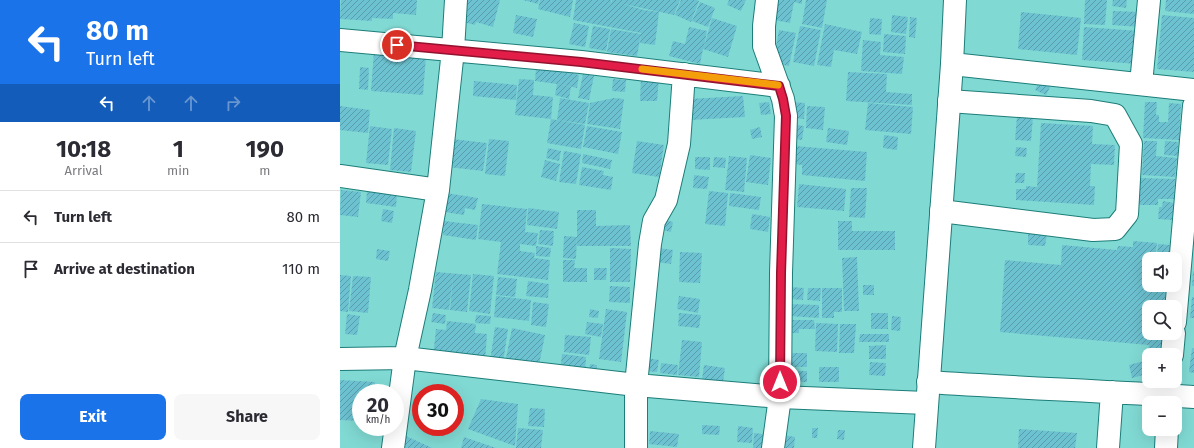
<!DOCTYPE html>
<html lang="en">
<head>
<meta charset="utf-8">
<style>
	body { margin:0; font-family:"Fira Sans",sans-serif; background:#f7f7f7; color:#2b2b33; height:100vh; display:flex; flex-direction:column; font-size:15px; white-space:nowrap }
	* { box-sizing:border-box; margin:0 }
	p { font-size:13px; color:#7c7c81 }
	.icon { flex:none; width:22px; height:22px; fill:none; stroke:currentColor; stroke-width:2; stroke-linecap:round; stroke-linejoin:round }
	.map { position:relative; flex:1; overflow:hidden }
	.sheet { display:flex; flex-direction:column; background:#fff; width:340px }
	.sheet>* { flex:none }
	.banner { background:#1a73e8; color:#fff; overflow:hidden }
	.tools { position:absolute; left:802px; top:252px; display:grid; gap:8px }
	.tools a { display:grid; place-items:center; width:40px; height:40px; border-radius:8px; background:#fff; box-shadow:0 4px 16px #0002; font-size:20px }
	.speed { position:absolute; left:12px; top:384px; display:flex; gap:8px; font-size:20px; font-weight:700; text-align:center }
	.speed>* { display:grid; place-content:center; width:52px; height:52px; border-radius:50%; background:#fff; box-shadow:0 4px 16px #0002; line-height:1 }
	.speed small { font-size:10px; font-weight:400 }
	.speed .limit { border:6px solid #d22; background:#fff; color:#111 }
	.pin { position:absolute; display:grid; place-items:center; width:34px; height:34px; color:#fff; margin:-17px; border:2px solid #fff; border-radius:50%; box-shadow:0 1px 4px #0007 }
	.me { position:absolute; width:44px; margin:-22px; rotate:0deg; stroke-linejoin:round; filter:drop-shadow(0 0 3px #0008) }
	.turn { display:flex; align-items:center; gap:14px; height:84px; padding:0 20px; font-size:18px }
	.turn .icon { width:52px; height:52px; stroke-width:2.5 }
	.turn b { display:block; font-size:28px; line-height:34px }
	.lanes { display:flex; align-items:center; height:38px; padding:0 20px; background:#0003; justify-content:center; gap:20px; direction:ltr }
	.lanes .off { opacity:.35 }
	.eta { display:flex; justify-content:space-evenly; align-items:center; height:68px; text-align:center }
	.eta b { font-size:24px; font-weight:700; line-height:28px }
	.cta { display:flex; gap:8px; margin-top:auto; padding:8px 20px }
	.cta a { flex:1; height:46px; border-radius:8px; background:#1a73e8; color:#fff; font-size:16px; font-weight:700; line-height:46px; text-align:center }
	.cta a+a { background:#f7f7f7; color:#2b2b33 }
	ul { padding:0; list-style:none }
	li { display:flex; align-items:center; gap:12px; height:52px; padding:0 20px; border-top:1px solid #e1e1e2 }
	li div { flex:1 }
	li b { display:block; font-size:15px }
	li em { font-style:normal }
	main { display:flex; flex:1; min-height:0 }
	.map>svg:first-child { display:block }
	.building { fill:url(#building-hatch) }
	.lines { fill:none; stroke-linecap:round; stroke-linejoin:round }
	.minor-casing { stroke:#1c7d79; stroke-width:24 }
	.tertiary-casing { stroke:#1c7d79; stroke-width:24 }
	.minor { stroke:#fff; stroke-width:22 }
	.tertiary { stroke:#fff; stroke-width:22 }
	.route-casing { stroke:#92132f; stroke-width:10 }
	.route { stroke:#e11d48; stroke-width:7 }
	.slow { stroke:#f59e0b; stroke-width:7 }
</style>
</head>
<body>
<main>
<section class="sheet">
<div class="banner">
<div class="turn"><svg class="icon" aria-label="left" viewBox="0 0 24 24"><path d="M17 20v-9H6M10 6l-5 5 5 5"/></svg><div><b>80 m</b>Turn left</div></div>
<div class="lanes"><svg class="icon" aria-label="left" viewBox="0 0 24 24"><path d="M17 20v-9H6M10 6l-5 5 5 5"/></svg><svg class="icon off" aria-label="ahead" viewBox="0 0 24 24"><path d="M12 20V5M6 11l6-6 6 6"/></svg><svg class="icon off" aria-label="ahead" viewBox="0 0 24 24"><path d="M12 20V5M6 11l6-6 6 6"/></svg><svg class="icon off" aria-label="right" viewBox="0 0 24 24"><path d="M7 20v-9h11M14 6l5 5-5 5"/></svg></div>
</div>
<div class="eta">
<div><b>10:18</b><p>Arrival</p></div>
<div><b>1</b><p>min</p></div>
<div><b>190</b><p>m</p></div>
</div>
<ul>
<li><svg class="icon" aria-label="left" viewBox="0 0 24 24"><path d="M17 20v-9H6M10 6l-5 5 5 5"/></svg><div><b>Turn left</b></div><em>80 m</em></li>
<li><svg class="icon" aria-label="arrive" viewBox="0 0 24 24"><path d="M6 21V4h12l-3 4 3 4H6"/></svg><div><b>Arrive at destination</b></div><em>110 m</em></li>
</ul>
<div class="cta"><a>Exit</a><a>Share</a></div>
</section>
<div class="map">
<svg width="854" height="448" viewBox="0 0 854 448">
	<defs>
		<pattern id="building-hatch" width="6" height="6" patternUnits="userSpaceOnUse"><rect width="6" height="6" fill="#6dc2d1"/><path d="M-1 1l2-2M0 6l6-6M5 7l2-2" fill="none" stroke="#589eaa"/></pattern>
	</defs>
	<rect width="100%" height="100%" fill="#81d9d3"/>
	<path class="building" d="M1,0H77L76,15L53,13V19L32,18V21L0,19Z
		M121,0H160L153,27L136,22L135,25L116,20Z
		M183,0H199L198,4Z
		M200,0H233L230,17L198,9Z
		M236,0H271V3L272,0H340L334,15L283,4L304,10L302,21L304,10L319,12L315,45L300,43L301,33L233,20Z
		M341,0H357L359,1L351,22L335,15Z
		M389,0H406L401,11L387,5Z
		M433,0H462V4L454,2L450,23L429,19Z
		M466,0H487L482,28L462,24Z
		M745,0H767L765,25L744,24Z
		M773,0H787L786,8L772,6Z
		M826,0H854V14L825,11Z
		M360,2L375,8L368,27L352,21Z
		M773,11L801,12L800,27L772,25Z
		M681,12L741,18L737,55L678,49Z
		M176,15L197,19L193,37L173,33Z
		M552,15L568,17L566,34L551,32Z
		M822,15L854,18V72L817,69Z
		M570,17L577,18L575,38L569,37Z
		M372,18L397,26L388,57L363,49L360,64L329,56L333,41L345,44L349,27L367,31L364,47Z
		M530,18L542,19L541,35L529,34Z
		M234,23L249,26L245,47L229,44Z
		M485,24L522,32L517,54L494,50L491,67L477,65Z
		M253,26L270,29L266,51L249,48Z
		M460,26L481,30L474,66L453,62Z
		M744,27L800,31L798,64L742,60Z
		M271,29L301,34L297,56L267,52Z
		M439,30L456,33L449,66L433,63Z
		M544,34L566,36L565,54L543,52Z
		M523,40L541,42L540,55L564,57L562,74L521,71Z
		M34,51L86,56L83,95L31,91Z
		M20,67L29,68L28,90L19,89Z
		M196,68L223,70L239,75L237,88L219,84L231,87L229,99L215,95L217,84L195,81Z
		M508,72L547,74L546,92L572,94V105L506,101Z
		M243,74L254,76L249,100L238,98Z
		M301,77L319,78L317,101H300Z
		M179,79L194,80L193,95L213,97L211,119L175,115Z
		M273,79L286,80L285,92L272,91Z
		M700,80L711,85L706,95L695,90Z
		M134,81L177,85L176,100L133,96Z
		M403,96L405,117L350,120L349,99Z
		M220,98L249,103L245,124L217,120Z
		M274,98L284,99L280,129L247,124L250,103Z
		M429,102L431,114L421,115L419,103Z
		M450,102L465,103L464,119L449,118Z
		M805,102H817L816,115H819V122H828L829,103L841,104L839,140L803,138Z
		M528,103L573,107L571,134L525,130Z
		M0,106L30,110L28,133L0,130Z
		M467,106L485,107L483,130L466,128Z
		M677,116L693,117L691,141L675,140Z
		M211,119L245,125L241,149L207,143Z
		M701,123L753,126L752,144L775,145L774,165L751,164L750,186H755L754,205L676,200V189H686V186L697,187Z
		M450,124L464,126L462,140L448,138Z
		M30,126L52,129L48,165L26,163Z
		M247,126L282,132L278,154L243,147Z
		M420,127L422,137L412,139L410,130Z
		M54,128L76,131L71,172L50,170Z
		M488,128L509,131L507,145L486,142Z
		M544,135L558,137L557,150L543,148Z
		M112,139L147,143L143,171L108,167Z
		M149,139L169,141L165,176L145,174Z
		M297,141L324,145L319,177L292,173Z
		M804,141H817L816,156L837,158L835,177L802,175Z
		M825,141L838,142V156L824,155Z
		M455,146L527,152L525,181L462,175V165L454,164Z
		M676,147L687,148L686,157L675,156Z
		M208,148L221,151L219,161L206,158Z
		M224,151L241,154L236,184L219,182Z
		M243,154L272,160L270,169L242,163Z
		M410,155L431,158L428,185L406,182Z
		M389,156L407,158L404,192L385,190Z
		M355,157H370V170L355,169Z
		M374,157L386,158L385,168L373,167Z
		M205,160L220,164L216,181L201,177Z
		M242,167L264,171L263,175L273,177L271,190L239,185Z
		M676,173H685L684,183H675Z
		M354,175L369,177L367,189L353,188Z
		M800,178L835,179L834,199H818V205H799Z
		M459,184L506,189L504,211L457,207Z
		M511,188H527L525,218L509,217Z
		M1,190L21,192L18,217L0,215Z
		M27,191L57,195L56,207L26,203Z
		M369,191L388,193L385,226L365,224Z
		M106,193L138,198L135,210L125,208L124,215L104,212Z
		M390,193L421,197L419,210L389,206Z
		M823,201L834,203L832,220L818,219L819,207H822Z
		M142,204L187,209L185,232L198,233L196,246L180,244V251L195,253L194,258L210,260L208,280L157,274L161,242L138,239Z
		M188,208L219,212L217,229L187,225Z
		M43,209L54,211L52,223L41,221Z
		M237,210H256V226L290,225L291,246H237Z
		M412,214L430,217L428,232L410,229Z
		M321,219L333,222L331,232L319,229Z
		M104,221L138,225L136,240L103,235Z
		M498,221H512V231H555V250H498Z
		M200,230L214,231L213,246L198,244Z
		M688,233L707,235L705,246L688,245Z
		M224,236L237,237L236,259L223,258Z
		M793,241L817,243L815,259H809V285H826L824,307H809V333H822L821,351L808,350L809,345L660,332L665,260L721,265L722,245L777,250L778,246L793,247Z
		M818,244L830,245L828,259H817Z
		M196,246L211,248L210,257L196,256Z
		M270,248L291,249L290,282H270Z
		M318,248L333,250L331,264L316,262Z
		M37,249L50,251L48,261L36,259Z
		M340,252L362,253L360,283L339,282Z
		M517,257L519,311H504L502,258Z
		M223,260H235L234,268H247V282H223Z
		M254,268H267L266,280H254Z
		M853,271L854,272V286H852Z
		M96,272L131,275L127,312L110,310L113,277L109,310L92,308Z
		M133,274L154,276L150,314L129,311Z
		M0,275L11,276L8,312L0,311Z
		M13,276L31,277L28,313L9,311Z
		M158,277L177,279L175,297L156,295Z
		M188,281L209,284L208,298L186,296Z
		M523,285H534V295H523Z
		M270,286L290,287V303L269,302Z
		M450,287L464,288L463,300L450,299Z
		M468,288H481L480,301L467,300Z
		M482,288H502V312H494V318H482Z
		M156,296L191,300L189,321L154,317Z
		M339,296L360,299L358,313L337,309Z
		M852,297H854V318H850Z
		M193,302L209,304L206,327L191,325Z
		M449,304L479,305V318L449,316Z
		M250,309L259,311L258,318L249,317Z
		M266,309L287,312L281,362L259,359Z
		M93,313L106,315L105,324L91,322Z
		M339,313L361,315L359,328L338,326Z
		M531,313H548V329H531Z
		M7,314L20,316L17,335L5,334Z
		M136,315L151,316L150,324L135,323Z
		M552,316L561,317L560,331L551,330Z
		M447,320H474L475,329H459V333H446Z
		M107,321L136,324L135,333L147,334L145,362L93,357L96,329L106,330Z
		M247,322L263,324L261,337L245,334Z
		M476,323L498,324L497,352L475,351Z
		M500,324H516L514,353H499Z
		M155,327L168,329L163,363L150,361Z
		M172,328L205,335L198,370L165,363Z
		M520,334H549V342H519Z
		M225,335L251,337L249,355L224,352Z
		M342,340L362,342L359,377L338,375Z
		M546,345V359H529V346Z
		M852,348H854V373L849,372Z
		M447,353H467V367H447Z
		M222,354L246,357L245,375L220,372Z
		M306,358L319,360L317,372L304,371Z
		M804,361L807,374L792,378L789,365Z
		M530,362L546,363L545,376L529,375Z
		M321,363L338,365L337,375L320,373Z
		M250,364L257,365L255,378L248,377Z
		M364,365L385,368L383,382L362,379Z
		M479,367H499V382H479Z
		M447,371H467V382H447Z
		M0,380L35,382L34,393H21V421L0,420Z
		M141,399L178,404L175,446L128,429Z
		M190,408L205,409L204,427L188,426Z
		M362,425L380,426L379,435L362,434Z
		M398,426L413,428L412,443L397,442Z
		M178,428L203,430L201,448H176Z
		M472,428H478L477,438H472Z
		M679,429L737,433L735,448H678Z
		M498,430H505L504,440L497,439Z
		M310,431L339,434L337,447L309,444Z
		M414,433L423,434L422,448H413Z
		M443,435L455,437L454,448H442Z
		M66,436L92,448H60Z
		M124,437L156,448H121Z"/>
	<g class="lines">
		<g class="minor-casing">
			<path id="minor" d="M427,0L424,26V46L443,99L446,116L441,273L440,397L433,448
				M0,40L241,62L439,86
				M612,64L854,90
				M801,84L809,0
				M0,176L98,190
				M601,211L753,230L775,229L787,214L791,144L775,115L751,111L609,101
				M835,322L854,106
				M832,355L834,333
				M0,359L65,358L296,385L440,397L586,403
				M588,382C677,388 765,391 854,397
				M53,448L65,358L80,290L98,190L113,50L116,0
				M296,448V385L310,244L314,221L326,200L339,144L344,74
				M768,448L772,392
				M826,448L827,429"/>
		</g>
		<g class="tertiary-casing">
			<path id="tertiary" d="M584,448L612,64L615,0"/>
		</g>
		<use href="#minor" class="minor"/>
		<use href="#tertiary" class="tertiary"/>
	</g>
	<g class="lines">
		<g class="route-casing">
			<path id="route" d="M57,45L241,62L439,86L443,99L446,116L441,273L440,382"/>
		</g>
		<use href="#route" class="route"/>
		<path class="slow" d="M302,69L438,85"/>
	</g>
</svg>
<div class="tools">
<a><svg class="icon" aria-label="sound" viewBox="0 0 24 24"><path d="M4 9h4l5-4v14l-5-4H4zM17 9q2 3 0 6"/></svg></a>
<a><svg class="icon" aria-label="search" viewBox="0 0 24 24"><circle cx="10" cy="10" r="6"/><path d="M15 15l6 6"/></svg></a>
<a>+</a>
<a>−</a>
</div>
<div class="speed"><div>20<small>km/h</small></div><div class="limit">30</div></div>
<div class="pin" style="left:57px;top:45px;background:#d93025"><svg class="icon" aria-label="arrive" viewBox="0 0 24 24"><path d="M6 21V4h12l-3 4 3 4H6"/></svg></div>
<svg class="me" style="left:440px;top:382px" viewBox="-20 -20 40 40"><circle r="17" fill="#e11d48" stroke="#fff" stroke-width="3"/><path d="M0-11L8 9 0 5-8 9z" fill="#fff"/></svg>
</div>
</main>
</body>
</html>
